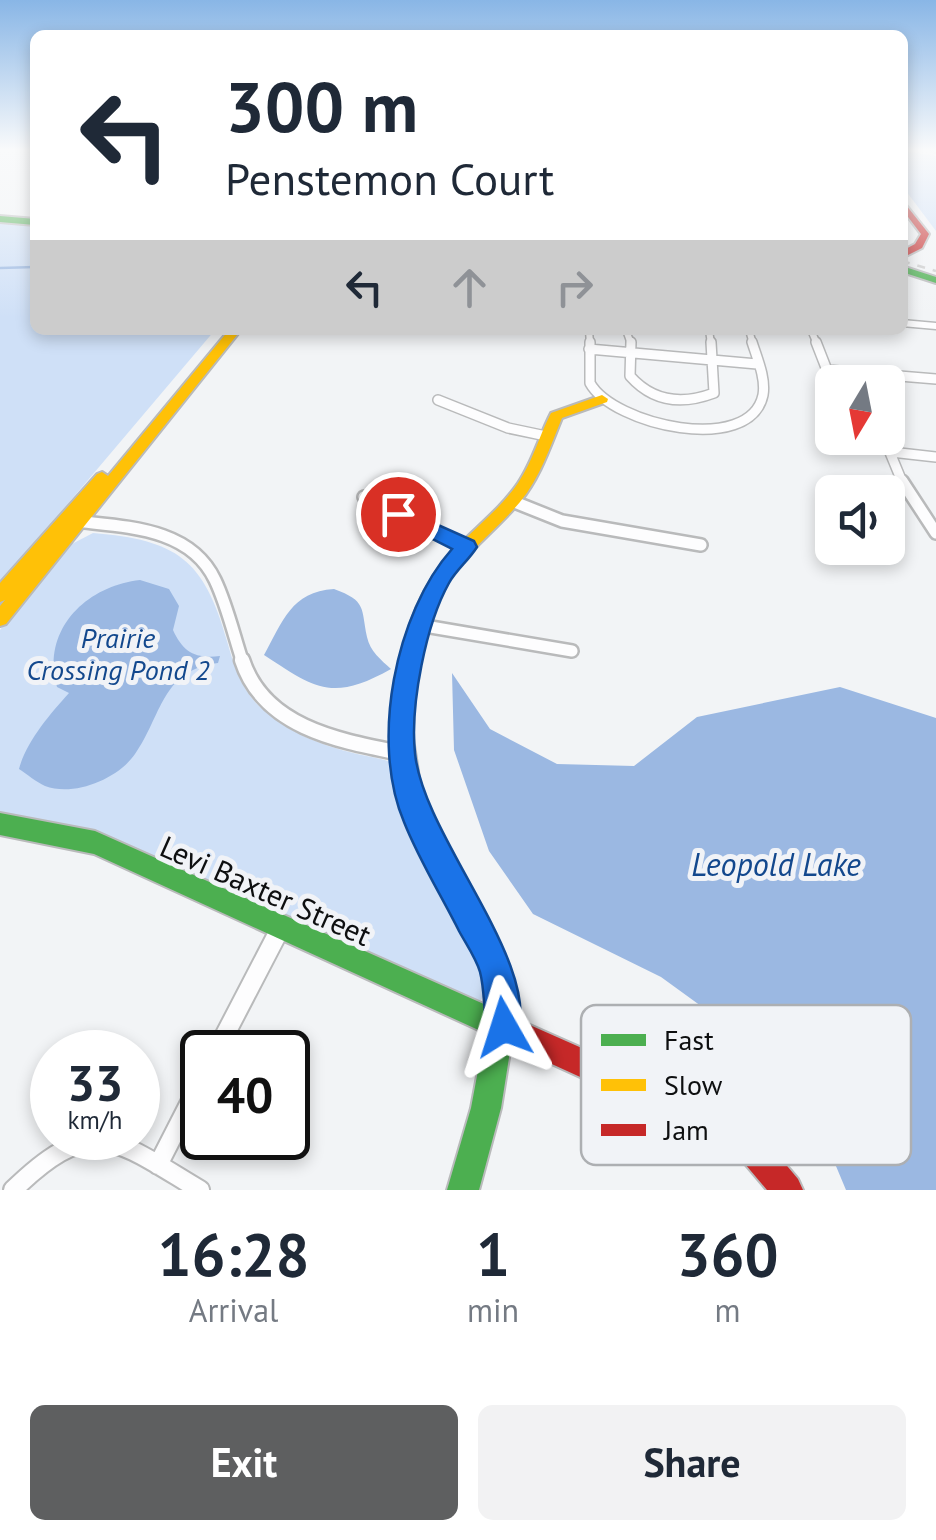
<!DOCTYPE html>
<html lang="en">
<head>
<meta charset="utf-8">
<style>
	body { margin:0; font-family:"PT Sans",sans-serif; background:#f2f2f3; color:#1f2937; height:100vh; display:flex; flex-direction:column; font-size:38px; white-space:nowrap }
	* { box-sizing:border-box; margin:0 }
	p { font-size:32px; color:#747a83 }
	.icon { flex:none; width:55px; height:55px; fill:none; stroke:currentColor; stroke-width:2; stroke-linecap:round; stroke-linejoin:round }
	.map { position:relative; height:1190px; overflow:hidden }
	.sheet { display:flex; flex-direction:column; background:#fff; flex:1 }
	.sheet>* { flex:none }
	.banner { position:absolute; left:30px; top:30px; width:878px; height:305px; border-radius:15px; box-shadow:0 5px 15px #0003; background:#fff; color:#1f2937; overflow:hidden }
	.needle { width:65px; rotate:190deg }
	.controls { position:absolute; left:815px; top:365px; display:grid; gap:20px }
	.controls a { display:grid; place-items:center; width:90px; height:90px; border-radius:15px; background:#fff; box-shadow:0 5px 15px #0003; font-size:50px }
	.speed { position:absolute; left:30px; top:1030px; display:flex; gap:20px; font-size:50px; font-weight:700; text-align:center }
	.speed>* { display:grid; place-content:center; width:130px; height:130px; border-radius:50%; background:#fff; box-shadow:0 5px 15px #0003; line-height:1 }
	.speed small { font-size:25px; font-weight:400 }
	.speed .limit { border:5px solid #111; border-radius:15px; background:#fff; color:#111 }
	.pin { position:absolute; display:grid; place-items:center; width:85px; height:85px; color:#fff; margin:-42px; border:5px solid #fff; border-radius:50%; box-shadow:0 2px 10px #0007 }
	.me { position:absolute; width:110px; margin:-55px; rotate:354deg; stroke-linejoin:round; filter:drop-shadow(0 0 8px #0008) }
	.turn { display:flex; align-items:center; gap:35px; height:210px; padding:0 30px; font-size:45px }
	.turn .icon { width:130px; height:130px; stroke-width:2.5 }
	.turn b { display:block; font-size:70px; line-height:85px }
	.lanes { display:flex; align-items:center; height:95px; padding:0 30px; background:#0003; justify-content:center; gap:50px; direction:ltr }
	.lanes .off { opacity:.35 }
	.eta { display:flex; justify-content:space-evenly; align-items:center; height:170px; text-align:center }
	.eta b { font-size:60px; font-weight:700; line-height:70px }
	.cta { display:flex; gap:20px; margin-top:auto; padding:20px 30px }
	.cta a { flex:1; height:115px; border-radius:15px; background:#5e5f60; color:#fff; font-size:40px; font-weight:700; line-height:115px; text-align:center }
	.cta a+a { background:#f2f2f3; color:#1f2937 }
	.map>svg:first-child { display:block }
	.green { fill:#cfe0f7 }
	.water { fill:#9bb8e2 }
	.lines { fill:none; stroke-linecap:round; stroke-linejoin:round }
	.stream { stroke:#9bb8e2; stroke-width:2.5 }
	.street-far4-casing { stroke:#b9babb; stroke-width:9 }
	.street-far3-casing { stroke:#b9babb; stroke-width:12 }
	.street-far2-casing { stroke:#b9babb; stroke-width:16 }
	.street-far1-casing { stroke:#b9babb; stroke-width:19 }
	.street-casing { stroke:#b9babb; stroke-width:22 }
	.fast-casing { stroke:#b9babb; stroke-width:4 }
	.slow-casing { stroke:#b9babb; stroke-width:4 }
	.jam-casing { stroke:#b9babb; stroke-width:4 }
	.street-far4 { stroke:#fdfdfe; stroke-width:6 }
	.street-far3 { stroke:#fdfdfe; stroke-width:9 }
	.street-far2 { stroke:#fdfdfe; stroke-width:11 }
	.street-far1 { stroke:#fdfdfe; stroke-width:14 }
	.street { stroke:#fdfdfe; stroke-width:18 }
	.fast { fill:#4caf50; fill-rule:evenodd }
	.slow { fill:#ffc107; fill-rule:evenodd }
	.jam { fill:#c62828; fill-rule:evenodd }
	.rail { stroke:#ccc; stroke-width:2.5; stroke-dasharray:8 8; stroke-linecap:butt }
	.route { fill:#1a73e8; stroke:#114b97; stroke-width:2.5 }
	.labels { text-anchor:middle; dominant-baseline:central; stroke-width:10; stroke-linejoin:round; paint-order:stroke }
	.water-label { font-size:28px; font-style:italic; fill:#13488d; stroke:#f1f3f7 }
	.near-street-label { font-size:30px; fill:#0e0f10; stroke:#f1f3f7 }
	.near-water-label { font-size:32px; font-style:italic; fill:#13488d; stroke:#f1f3f7 }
	.key { fill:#f1f3f7; stroke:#adafb2; stroke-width:2.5 }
	.key-label { font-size:28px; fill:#0e0f10 }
</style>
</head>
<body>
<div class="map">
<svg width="936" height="1190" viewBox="0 0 936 1190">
	<rect width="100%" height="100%" fill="#f2f4f6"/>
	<path class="green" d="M903,151L936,156V231L903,187Z
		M0,220L35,223V330H215L0,584Z
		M93,533C177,540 204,559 227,641C233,662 240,686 256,703C286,732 317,744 357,754C370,757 383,758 394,764L489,975V987L481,1000L471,1003L0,816V630L68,546Z"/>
	<path class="water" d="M140,580L169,589L179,606L173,630C183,652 195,659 220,656L218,663C161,670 162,716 135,754C118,779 74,797 45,786C36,782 27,774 19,769C26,742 50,714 69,693L57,687C41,630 86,586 140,580Z
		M334,589C367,601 361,608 367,637C370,651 381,660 391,669C332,702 316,689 264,655C283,621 291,592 334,589Z
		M452,673L490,729L557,764L634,766L697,717L840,687L936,718V1190H846L828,1147L752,1043L661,977L533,914L489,851L454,750Z"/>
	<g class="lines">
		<path class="stream" d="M0,268L35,267"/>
		<g class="street-far4-casing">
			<path id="street-far4" d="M902,323L936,326
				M589,330L590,344
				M626,330L631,344
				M709,330L711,344
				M749,330L753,344
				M811,330L817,344"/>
		</g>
		<g class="street-far3-casing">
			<path id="street-far3" d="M590,342V383C613,425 750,456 763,395C766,378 757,358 752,342
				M631,342L630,376C653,402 682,405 714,393L711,342
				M816,342L832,383
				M589,349L757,364
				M827,370L936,379
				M438,400L508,428L546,436
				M884,438L903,484
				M891,452L936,457"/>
		</g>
		<g class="street-far2-casing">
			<path id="street-far2" d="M902,481L936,533
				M364,497L466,547
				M512,501L562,521L701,545
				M75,521C125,527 190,527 215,580C227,605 234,636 243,663
				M419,625L572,651"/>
		</g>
		<g class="street-far1-casing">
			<path id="street-far1" d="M242,660C264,728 340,741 401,753"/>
		</g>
		<g class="street-casing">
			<path id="street" d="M216,1052L281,927
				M158,1165L202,1079
				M13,1190C93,1112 116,1140 200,1190"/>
		</g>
		<g class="fast-casing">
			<path id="fast" d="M0,216L35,219V225L0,222Z
				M902,266L936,277V283L902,272Z
				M403,717L410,719L421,791L430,819L457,874L506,960L510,969L513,1017L519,1028L512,1039L501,1108L479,1190H447L471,1108L485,1033L94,854L0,835V813L95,831L486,1005C487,959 460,930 440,891C420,854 403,815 396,774C393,757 389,735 396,719Z"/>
		</g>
		<g class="slow-casing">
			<path id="slow" d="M229,330H241L6,624L0,626V606L5,600L0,602V583L97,474L102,472L108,476Z
				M602,395L608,399L607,402L562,418C550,447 540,478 520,502C493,534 457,559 438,596C418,636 415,683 413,726L410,733L403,735L396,733L393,726C397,661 408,598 455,549C476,527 501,508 518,483C533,461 539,436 551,413Z"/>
		</g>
		<g class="jam-casing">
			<path id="jam" d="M902,200L929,234L922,248L902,258V251L915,244L921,234L902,209Z
				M505,1014L751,1123L798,1179L803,1190H767L729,1145L495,1038L491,1028L495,1018Z"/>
		</g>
		<use href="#street-far4" class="street-far4"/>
		<use href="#street-far3" class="street-far3"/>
		<use href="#street-far2" class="street-far2"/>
		<use href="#street-far1" class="street-far1"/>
		<use href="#street" class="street"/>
		<use href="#fast" class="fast"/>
		<use href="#slow" class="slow"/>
		<use href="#jam" class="jam"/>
		<path class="rail" d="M930,151L936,153
			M902,261L936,271"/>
	</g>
	<linearGradient id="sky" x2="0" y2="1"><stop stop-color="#89b6e6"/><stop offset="0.47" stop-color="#f9fafb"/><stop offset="1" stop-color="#f9fafb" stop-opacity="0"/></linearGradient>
	<rect width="936" height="318" fill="url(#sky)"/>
	<path class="route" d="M398,507L474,541L477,547C469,560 456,570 449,583C426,624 410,705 415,753C423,838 546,967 516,1040L504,1045L491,1040C482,1018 486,995 480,972C476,958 466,944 459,931C441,895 419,860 404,822C370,742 395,613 452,549L391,518L388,514Z"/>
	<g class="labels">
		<g class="water-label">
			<text x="118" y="637">Prairie<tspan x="118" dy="32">Crossing Pond 2</tspan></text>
		</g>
		<g class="near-street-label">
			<text transform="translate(266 890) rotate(24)">Levi Baxter Street</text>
		</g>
		<g class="near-water-label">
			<text x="776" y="864">Leopold Lake</text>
		</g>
	</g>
	<rect x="581" y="1005" width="330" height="160" rx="15" class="key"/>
	<rect x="601" y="1034" width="45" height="12" fill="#4caf50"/>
	<rect x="601" y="1079" width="45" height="12" fill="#ffc107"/>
	<rect x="601" y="1124" width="45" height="12" fill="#c62828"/>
	<g class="key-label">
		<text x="664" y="1050">Fast</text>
		<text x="664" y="1095">Slow</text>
		<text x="664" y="1140">Jam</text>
	</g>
</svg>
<div class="controls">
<a><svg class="needle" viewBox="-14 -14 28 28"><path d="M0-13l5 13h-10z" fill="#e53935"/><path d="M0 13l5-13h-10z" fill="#747a83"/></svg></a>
<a><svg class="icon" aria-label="sound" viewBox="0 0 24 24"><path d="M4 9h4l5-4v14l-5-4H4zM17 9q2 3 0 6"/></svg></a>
</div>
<div class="speed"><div>33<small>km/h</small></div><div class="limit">40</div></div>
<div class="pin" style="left:398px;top:514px;background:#d93025"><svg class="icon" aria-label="arrive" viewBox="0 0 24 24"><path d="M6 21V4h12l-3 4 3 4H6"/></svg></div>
<svg class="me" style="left:504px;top:1027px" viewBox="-20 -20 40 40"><path d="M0-17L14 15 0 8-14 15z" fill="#1a73e8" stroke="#fff" stroke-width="4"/></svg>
<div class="banner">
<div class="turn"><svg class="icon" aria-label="left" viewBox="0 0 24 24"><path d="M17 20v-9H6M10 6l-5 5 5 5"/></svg><div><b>300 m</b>Penstemon Court</div></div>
<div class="lanes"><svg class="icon" aria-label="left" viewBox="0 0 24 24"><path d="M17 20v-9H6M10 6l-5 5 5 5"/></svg><svg class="icon off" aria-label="ahead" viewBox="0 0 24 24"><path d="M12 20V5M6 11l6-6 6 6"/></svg><svg class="icon off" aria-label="right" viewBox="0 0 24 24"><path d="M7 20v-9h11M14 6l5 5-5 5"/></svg></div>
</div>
</div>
<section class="sheet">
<div class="eta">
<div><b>16:28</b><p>Arrival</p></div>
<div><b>1</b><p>min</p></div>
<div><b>360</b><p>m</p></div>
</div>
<div class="cta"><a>Exit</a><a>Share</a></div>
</section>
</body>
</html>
